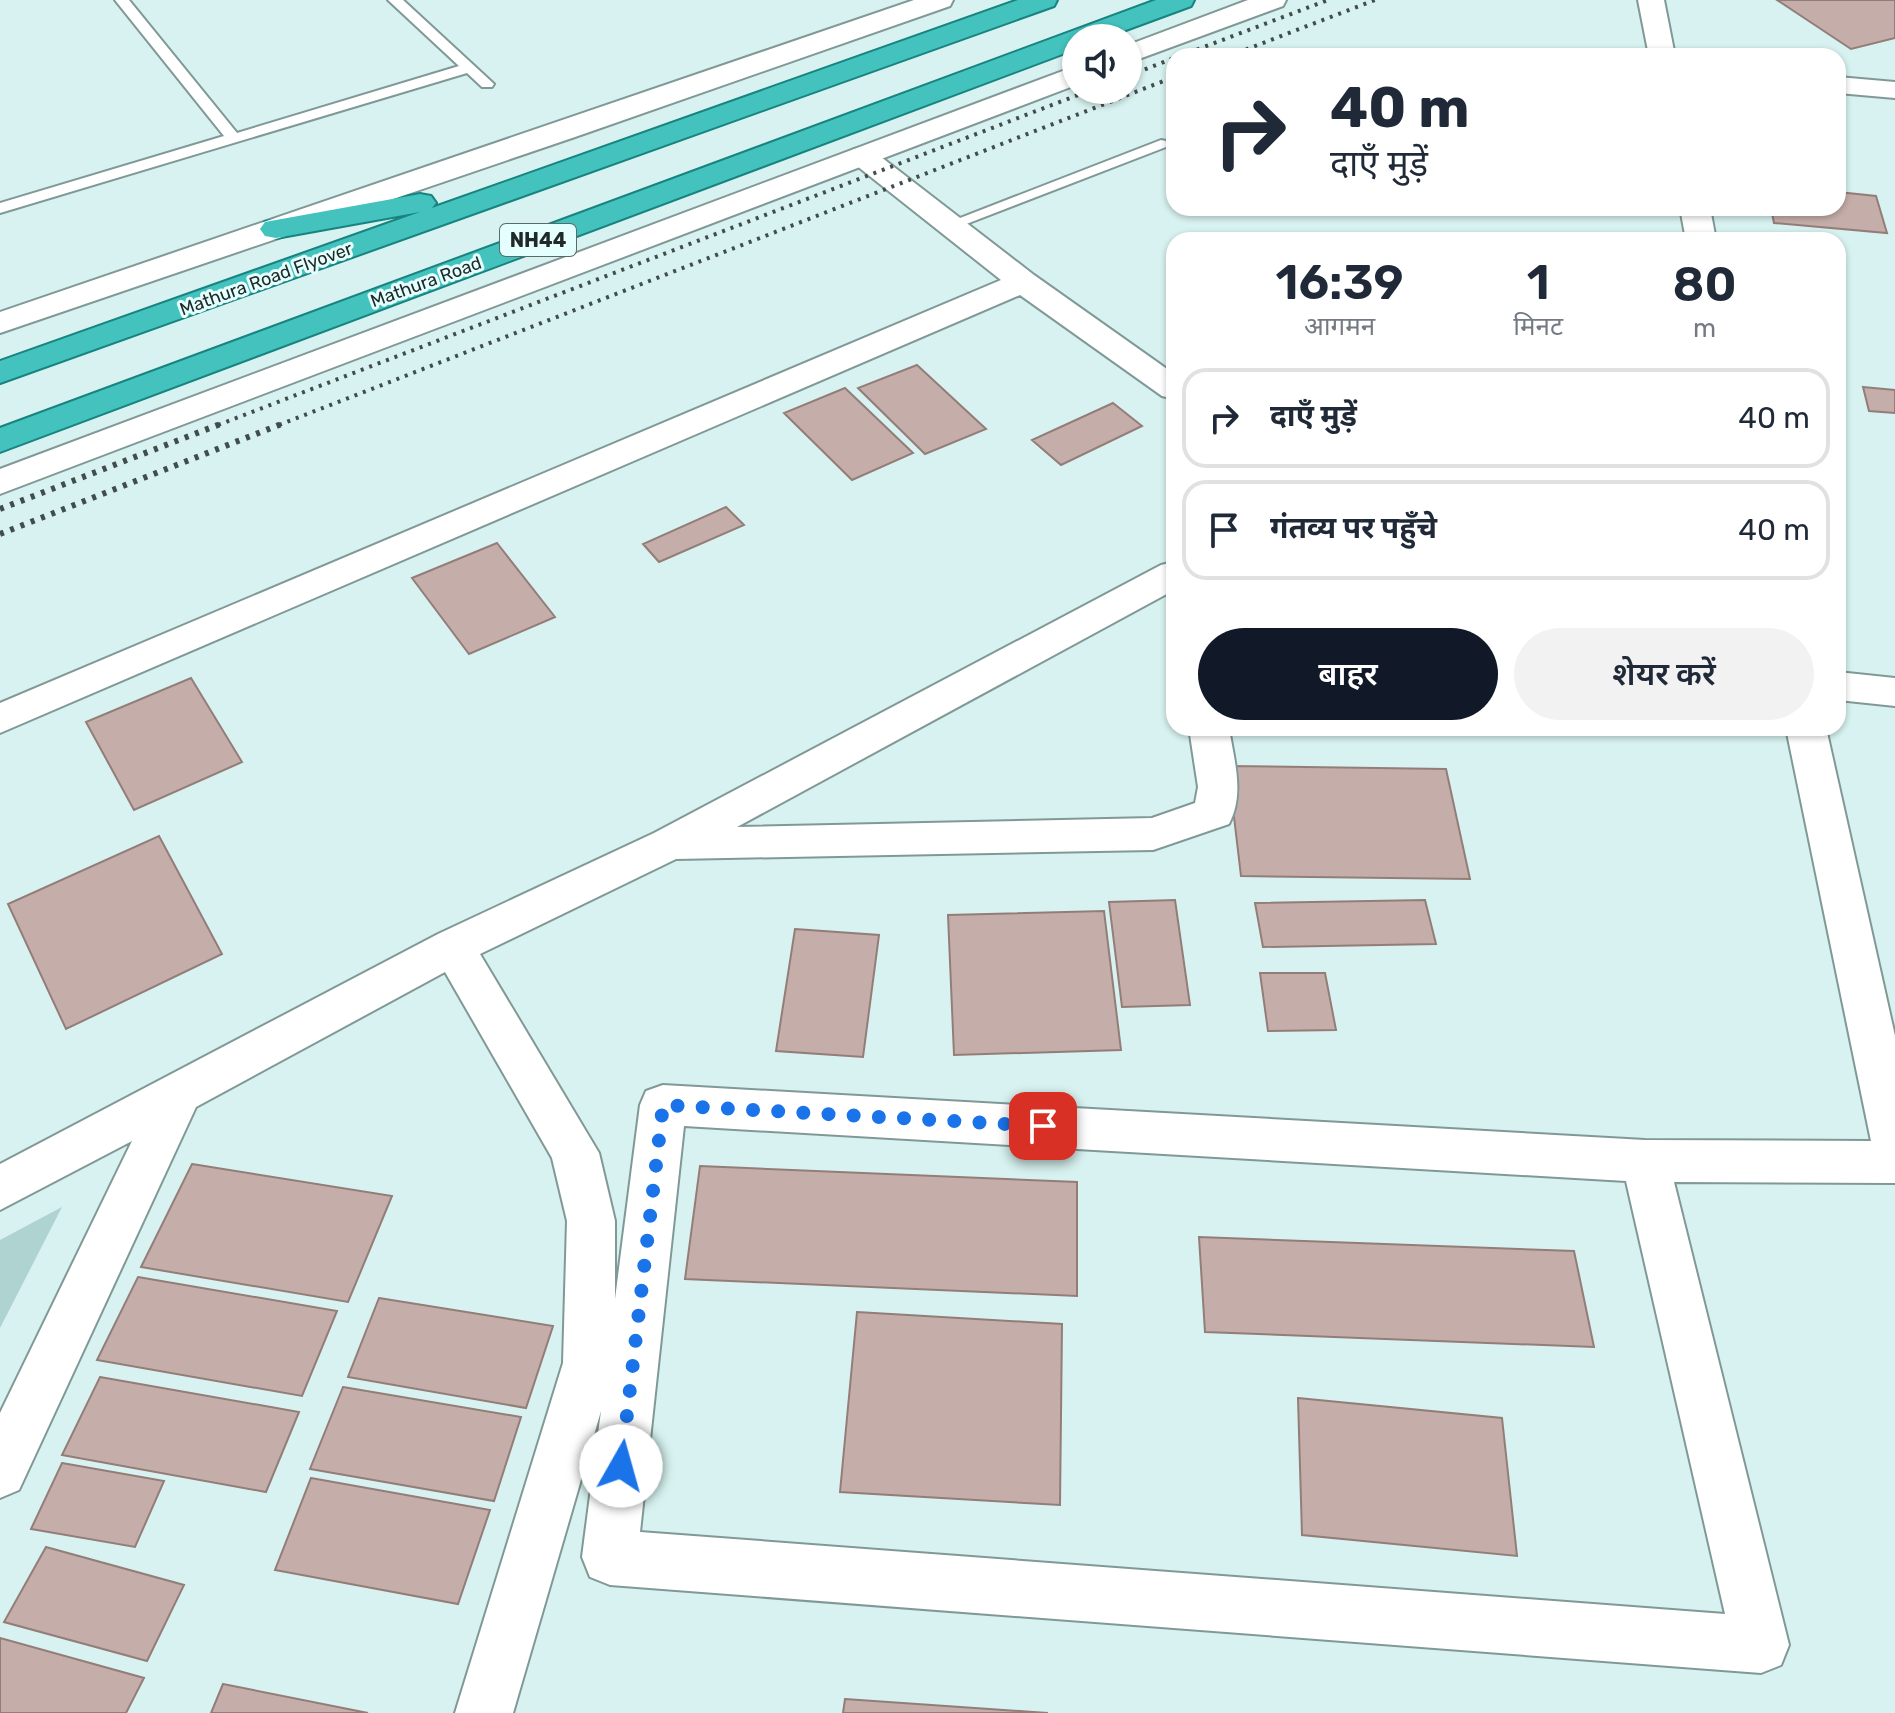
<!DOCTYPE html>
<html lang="hi">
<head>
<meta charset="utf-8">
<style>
	body { margin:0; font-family:Rubik,"Noto Sans Devanagari",sans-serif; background:#f2f2f3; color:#1f2937; height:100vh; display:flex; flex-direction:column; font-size:30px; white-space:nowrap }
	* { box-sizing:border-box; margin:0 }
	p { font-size:26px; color:#747a83 }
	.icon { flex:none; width:44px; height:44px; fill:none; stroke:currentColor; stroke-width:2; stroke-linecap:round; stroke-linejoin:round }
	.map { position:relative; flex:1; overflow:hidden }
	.sheet { position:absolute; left:1166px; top:232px; width:680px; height:504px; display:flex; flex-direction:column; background:#fff; border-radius:24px; box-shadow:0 2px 6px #0004 }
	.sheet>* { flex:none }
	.top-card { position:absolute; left:1166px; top:48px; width:680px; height:168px; border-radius:24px; box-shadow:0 2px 6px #0004; background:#fff; color:#1f2937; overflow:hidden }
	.buttons { position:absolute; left:1062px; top:24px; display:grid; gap:16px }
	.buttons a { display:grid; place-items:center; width:80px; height:80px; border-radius:50%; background:#fff; box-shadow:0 2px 6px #0004; font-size:40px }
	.pin { position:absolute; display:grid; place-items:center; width:68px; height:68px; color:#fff; margin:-34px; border-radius:16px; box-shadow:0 4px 12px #0006 }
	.me { position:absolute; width:88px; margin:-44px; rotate:7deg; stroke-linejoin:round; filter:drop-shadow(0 0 6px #0008) }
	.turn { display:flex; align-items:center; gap:28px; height:168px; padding:0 32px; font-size:36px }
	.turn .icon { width:104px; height:104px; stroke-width:2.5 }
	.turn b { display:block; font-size:56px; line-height:68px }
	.eta { display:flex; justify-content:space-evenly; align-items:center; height:136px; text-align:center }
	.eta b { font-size:48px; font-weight:600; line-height:56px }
	.cta { display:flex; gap:16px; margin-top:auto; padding:16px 32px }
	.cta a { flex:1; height:92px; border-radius:48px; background:#111827; color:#fff; font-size:32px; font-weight:600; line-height:92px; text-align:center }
	.cta a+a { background:#f2f2f3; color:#1f2937 }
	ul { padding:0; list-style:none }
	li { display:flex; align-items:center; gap:24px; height:100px; margin:0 16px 12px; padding:0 16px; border:4px solid #e0e1e3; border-radius:24px }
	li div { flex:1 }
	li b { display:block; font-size:30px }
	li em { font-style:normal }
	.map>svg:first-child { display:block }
	.green { fill:#aed3d0 }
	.building { fill:#c5aea9; stroke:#937d79; stroke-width:2 }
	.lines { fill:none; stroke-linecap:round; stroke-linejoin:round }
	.service-casing { stroke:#809997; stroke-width:4 }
	.minor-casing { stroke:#809997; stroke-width:4 }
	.secondary-casing { stroke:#809997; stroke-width:4 }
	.trunk-casing { stroke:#18837f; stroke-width:4 }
	.service { fill:#fff; fill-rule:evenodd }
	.minor { fill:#fff; fill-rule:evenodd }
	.secondary { fill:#fff; fill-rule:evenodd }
	.trunk { fill:#43c2be; fill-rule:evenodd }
	.rail-far1 { stroke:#404d4c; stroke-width:4; stroke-dasharray:3 6; stroke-linecap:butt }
	.rail { stroke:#404d4c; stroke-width:6; stroke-dasharray:4 7; stroke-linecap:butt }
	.route { stroke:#1a73e8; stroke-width:14; stroke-dasharray:0 25.2 }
	.labels { text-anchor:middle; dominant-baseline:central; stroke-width:6; stroke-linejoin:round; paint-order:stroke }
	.far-street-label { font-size:18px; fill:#202a29; stroke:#e4fffd }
	.shield { fill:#e4fffd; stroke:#5b6a69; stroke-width:2 }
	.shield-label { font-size:20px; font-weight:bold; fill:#202a29 }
</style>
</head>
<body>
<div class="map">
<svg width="1895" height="1713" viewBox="0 0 1895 1713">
	<rect width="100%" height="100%" fill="#d7f2f0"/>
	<path class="green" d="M62,1207L0,1328V1240Z"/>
	<path class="building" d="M1777,0H1895V38L1851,49Z
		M1838,192L1876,196L1887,233L1774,223L1771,208H1838Z
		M917,365L986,429L925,454L858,388Z
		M1863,387L1895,390V413L1869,411Z
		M845,388L913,453L852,480L784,413Z
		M1113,403L1142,426L1061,465L1032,440Z
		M726,507L744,525L659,562L643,544Z
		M497,543L555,617L469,654L412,578Z
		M191,678L242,762L134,810L86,722Z
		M1228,766L1446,769L1470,879L1241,876Z
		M159,836L222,954L66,1029L8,904Z
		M1175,900L1190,1005L1122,1007L1109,902Z
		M1425,900L1436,944L1263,947L1255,903Z
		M1104,911L1121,1050L954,1055L948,915Z
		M795,929L879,935L863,1057L776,1051Z
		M1260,973H1325L1336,1030L1268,1031Z
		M192,1164L392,1196L348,1302L141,1267Z
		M700,1166L1077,1182V1296L685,1279Z
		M1199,1237L1574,1251L1594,1347L1205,1332Z
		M138,1277L337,1311L302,1396L97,1360Z
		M379,1298L553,1326L526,1408L348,1377Z
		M857,1312L1062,1324L1060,1505L840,1492Z
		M100,1377L299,1412L266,1492L62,1455Z
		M343,1387L521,1417L494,1501L310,1469Z
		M1298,1398L1502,1418L1517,1556L1302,1535Z
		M62,1463L164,1481L135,1547L31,1529Z
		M311,1478L490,1510L458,1604L275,1570Z
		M46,1547L184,1585L147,1661L4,1622Z
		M0,1638L144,1678L126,1713H0Z
		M223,1684L368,1713H211Z
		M845,1699L1048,1713H843Z"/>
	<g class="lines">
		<g class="service-casing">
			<path id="service" d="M115,0H129L237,133L459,66L388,0H403L494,84L492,87H482L467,73L0,213V203L224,136Z
				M1161,140L1166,141V147L956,228H944L942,225Z"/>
		</g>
		<g class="minor-casing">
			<path id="minor" d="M1638,0H1664L1675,56H1649Z
				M1838,77L1895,82V98L1838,93Z
				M862,147L872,150L1034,275L1174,374V399L1162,396L1020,295L0,733V703L1001,280L852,162L848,156L852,150Z
				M1680,208H1710L1716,240H1686Z
				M1174,562V590L737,827L1152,818L1195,803L1198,787L1189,728H1229C1234,760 1245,794 1229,824L1153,850L676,859L480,954L599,1153L615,1221V1299L640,1105L646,1091L663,1085L1645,1140L1871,1141L1786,728H1826L1895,1036V1183L1674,1182L1789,1645L1781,1665L1761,1673L610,1585L590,1577L582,1557L601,1411L513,1713H455L563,1363L567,1221L552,1158L445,972L196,1107L19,1490L0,1498V1413L132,1141L0,1210V1164L438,934L654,833L1161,565ZM684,1126L1626,1181L1725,1614L640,1532Z
				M1838,672L1895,678V706L1838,700Z"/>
		</g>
		<g class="secondary-casing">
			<path id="secondary" d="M914,0H953L950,6L575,137L0,333V312Z
				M1248,0H1286L1283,6L1128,63V45Z
				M1076,66V85L0,494V469Z"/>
		</g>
		<g class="trunk-casing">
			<path id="trunk" d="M1018,0H1057L1054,6L0,383V361L420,212L276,238L265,236L260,229L265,222L420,194L431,196L436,203L432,208Z
				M1156,0H1194L1191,6L1104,38H1076V49L0,452V428Z"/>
		</g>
		<use href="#service" class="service"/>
		<use href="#minor" class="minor"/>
		<use href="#secondary" class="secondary"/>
		<use href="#trunk" class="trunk"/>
		<path class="rail-far1" d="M1180,56L1328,0
			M1229,56L1375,0
			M1128,76L1174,58
			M218,425L1091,90
			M279,425L1174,77"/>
		<path class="rail" d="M0,509L223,423
			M0,534L284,423"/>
	</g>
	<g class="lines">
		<path class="route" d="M621,1466L663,1105L1043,1126"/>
	</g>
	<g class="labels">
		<g class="far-street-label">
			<text transform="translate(266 279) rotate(-20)">Mathura Road Flyover</text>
			<text transform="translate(426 282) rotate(-20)">Mathura Road</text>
		</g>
		<rect class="shield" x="500" y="224" width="76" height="32" rx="6"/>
		<g class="shield-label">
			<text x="538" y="240">NH44</text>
		</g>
	</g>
</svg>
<div class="buttons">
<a><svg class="icon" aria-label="sound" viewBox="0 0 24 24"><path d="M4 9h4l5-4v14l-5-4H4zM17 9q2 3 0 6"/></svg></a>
</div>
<div class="pin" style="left:1043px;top:1126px;background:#d93025"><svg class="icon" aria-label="arrive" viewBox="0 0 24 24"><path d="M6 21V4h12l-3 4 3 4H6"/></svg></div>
<svg class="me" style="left:621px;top:1466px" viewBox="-20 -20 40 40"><circle r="19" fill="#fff"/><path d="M0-13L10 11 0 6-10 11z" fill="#1a73e8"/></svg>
<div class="top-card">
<div class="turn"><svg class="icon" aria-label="right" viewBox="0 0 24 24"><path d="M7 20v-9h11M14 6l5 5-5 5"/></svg><div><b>40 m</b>दाएँ मुड़ें</div></div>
</div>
<section class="sheet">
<div class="eta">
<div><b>16:39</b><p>आगमन</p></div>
<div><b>1</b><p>मिनट</p></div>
<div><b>80</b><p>m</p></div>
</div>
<ul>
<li><svg class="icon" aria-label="right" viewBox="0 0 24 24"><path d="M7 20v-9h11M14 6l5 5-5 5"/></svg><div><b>दाएँ मुड़ें</b></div><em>40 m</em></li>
<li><svg class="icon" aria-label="arrive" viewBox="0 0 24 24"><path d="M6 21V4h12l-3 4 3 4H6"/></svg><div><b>गंतव्य पर पहुँचे</b></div><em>40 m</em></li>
</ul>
<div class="cta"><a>बाहर</a><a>शेयर करें</a></div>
</section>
</div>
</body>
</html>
